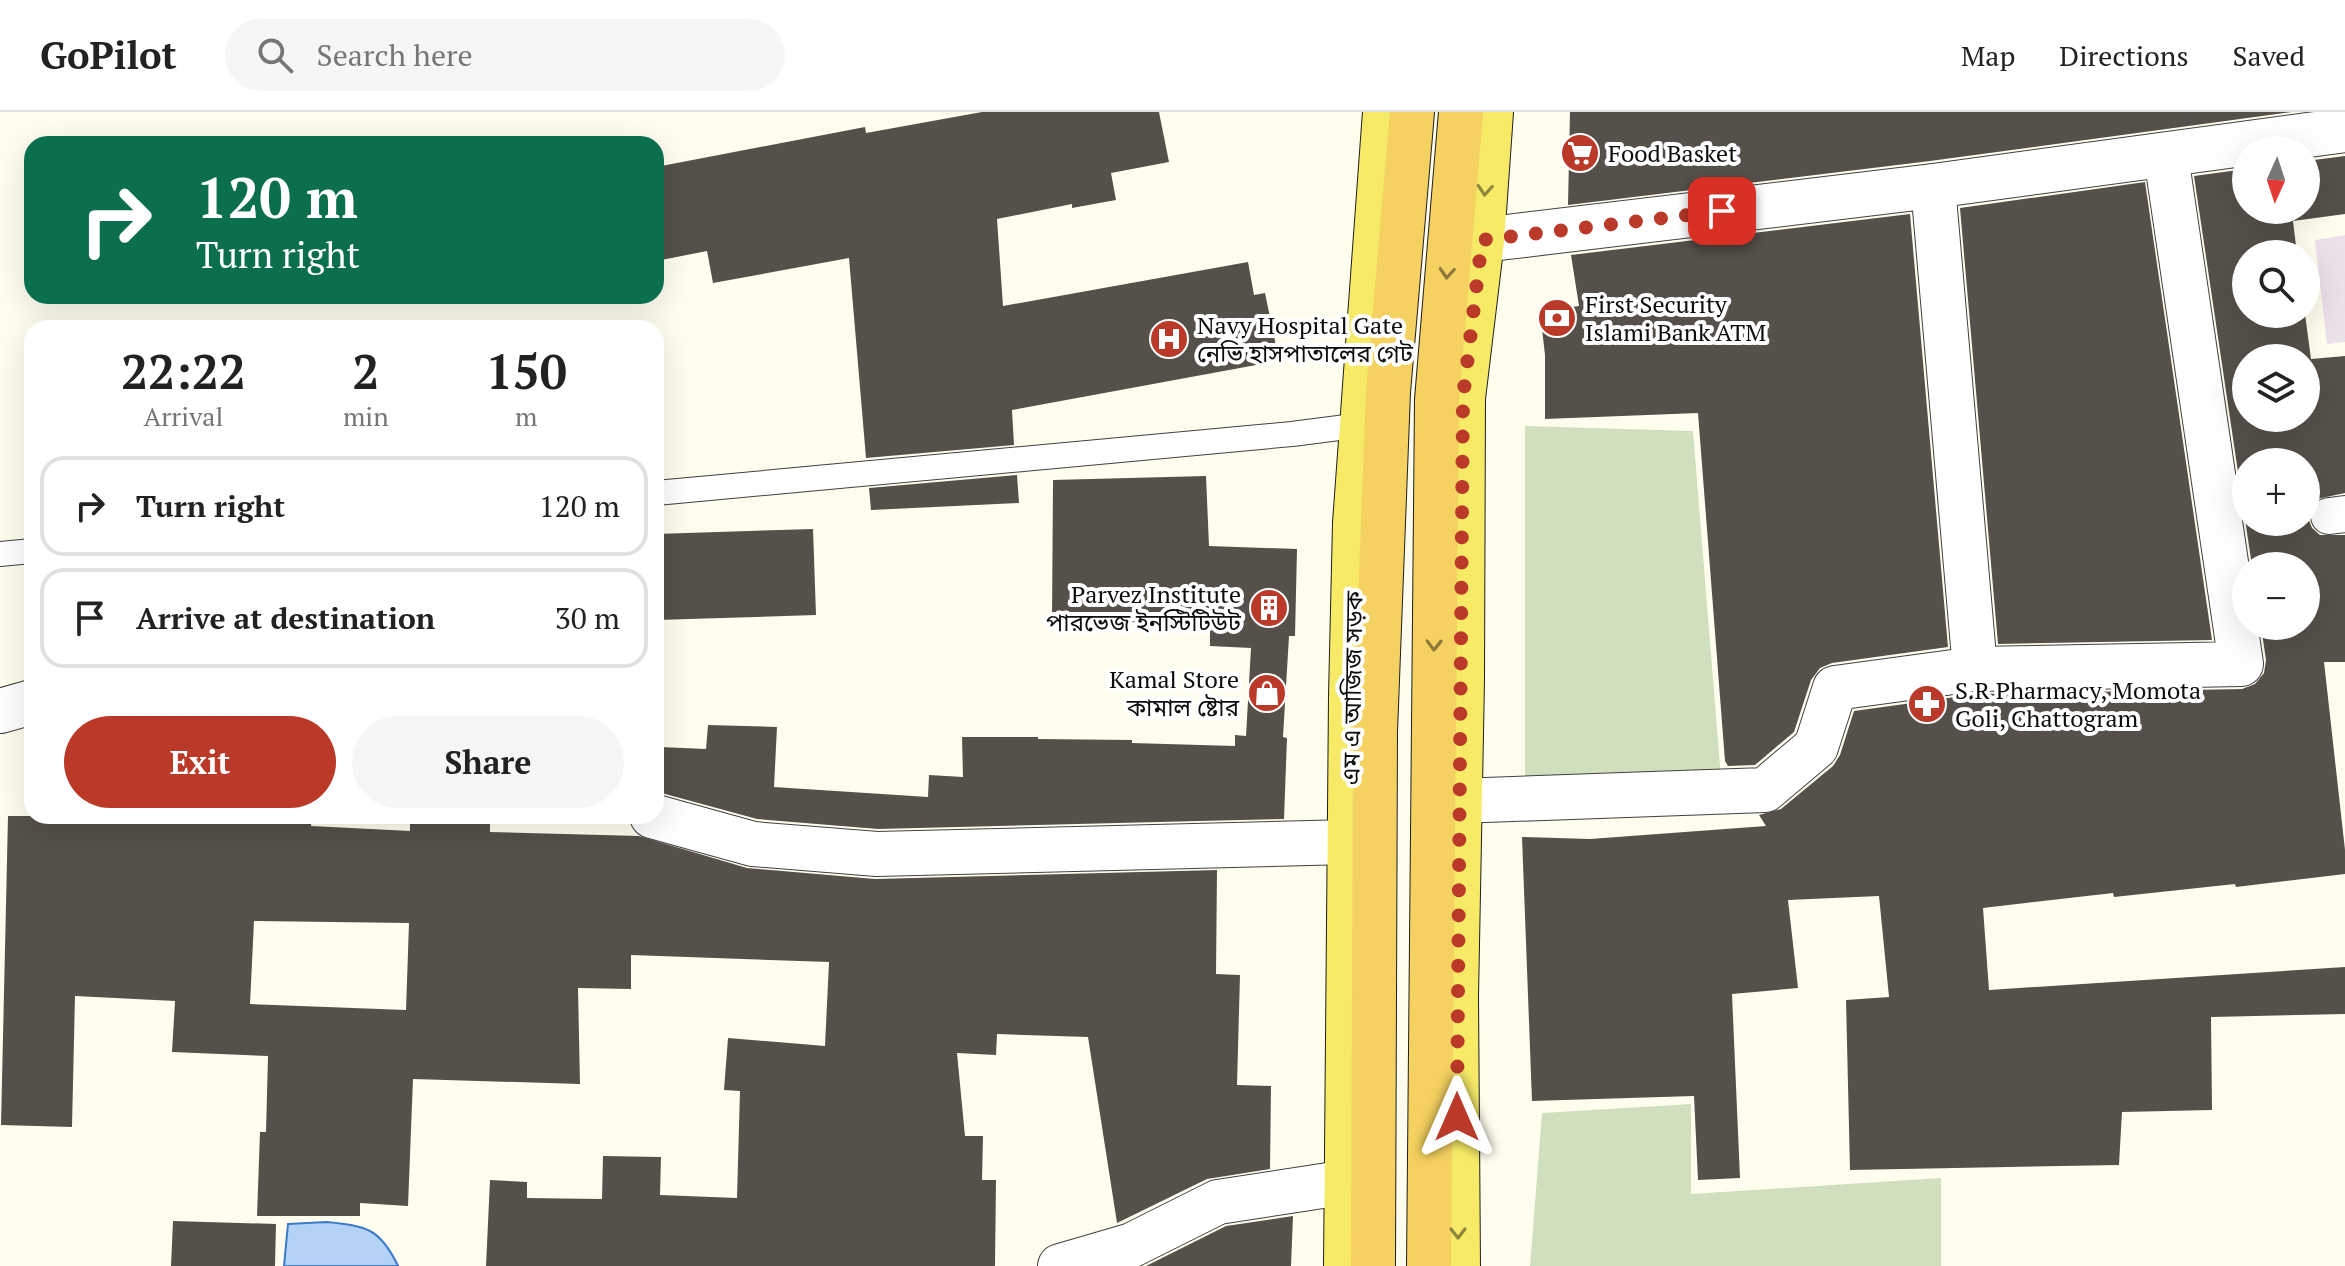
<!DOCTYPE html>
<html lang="en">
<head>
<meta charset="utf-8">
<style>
	body { margin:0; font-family:"PT Serif","Noto Sans Bengali",serif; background:#f6f6f6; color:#222; height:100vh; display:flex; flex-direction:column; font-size:30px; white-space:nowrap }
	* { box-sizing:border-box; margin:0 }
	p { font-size:26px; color:#767676 }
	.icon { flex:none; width:44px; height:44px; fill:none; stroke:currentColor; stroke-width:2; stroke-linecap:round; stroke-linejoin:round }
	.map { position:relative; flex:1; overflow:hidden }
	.drawer { position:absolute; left:24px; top:208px; width:640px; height:504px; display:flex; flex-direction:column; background:#fff; border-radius:24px; box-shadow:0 8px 32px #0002 }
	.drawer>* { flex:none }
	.banner { position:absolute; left:24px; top:24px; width:640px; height:168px; border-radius:24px; box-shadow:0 8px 32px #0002; background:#0b6e4f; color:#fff; overflow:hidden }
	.needle { width:52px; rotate:183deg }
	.controls { position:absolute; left:2232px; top:24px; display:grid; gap:16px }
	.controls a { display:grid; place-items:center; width:88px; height:88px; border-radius:50%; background:#fff; box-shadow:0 8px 32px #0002; font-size:40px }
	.pin { position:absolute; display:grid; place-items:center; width:68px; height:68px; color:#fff; margin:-34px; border-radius:16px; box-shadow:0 4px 12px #0006 }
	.me { position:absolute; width:88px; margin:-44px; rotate:0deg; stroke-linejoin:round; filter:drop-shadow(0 0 6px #0008) }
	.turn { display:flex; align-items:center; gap:28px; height:168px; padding:0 40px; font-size:36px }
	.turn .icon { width:104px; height:104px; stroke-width:2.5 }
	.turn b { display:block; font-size:56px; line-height:68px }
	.eta { display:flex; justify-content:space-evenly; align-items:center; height:136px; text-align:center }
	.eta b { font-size:48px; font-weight:700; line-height:56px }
	.primary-button { display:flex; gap:16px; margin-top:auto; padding:16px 40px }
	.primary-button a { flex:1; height:92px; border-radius:48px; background:#ba3928; color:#fff; font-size:32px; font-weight:700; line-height:92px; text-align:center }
	.primary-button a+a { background:#f6f6f6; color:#222 }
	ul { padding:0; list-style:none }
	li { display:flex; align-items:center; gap:24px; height:100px; margin:0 16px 12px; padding:0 24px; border:4px solid #e0e0e0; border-radius:24px }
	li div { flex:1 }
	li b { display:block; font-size:30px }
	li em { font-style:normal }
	header { display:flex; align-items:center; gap:48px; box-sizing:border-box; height:112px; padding:0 40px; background:#fff; border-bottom:2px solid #e0e0e0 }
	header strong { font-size:38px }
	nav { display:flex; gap:44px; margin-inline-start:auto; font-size:28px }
	.search { width:560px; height:72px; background:#f6f6f6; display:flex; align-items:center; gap:20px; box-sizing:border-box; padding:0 28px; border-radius:44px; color:#767676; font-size:30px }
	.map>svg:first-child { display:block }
	.industrial { fill:#ece1eb }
	.cemetery { fill:#d0e0bf }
	.water { fill:#b3d2f5; stroke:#3c7aca; stroke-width:2 }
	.building { fill:#56504a; fill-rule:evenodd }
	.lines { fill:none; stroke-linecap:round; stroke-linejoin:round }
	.service-casing { stroke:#404040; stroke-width:26 }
	.pedestrian-casing { stroke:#404040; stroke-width:38 }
	.minor-casing { stroke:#404040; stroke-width:46 }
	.primary-casing { stroke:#1e1e1e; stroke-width:46 }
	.trunk-casing { stroke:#1e1e1e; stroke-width:46 }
	.service { stroke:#fff; stroke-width:24 }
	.pedestrian { stroke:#fff; stroke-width:36 }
	.minor { stroke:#fff; stroke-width:44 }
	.primary { stroke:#f6ea67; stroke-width:44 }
	.trunk { stroke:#f4d160; stroke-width:44 }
	.oneway { stroke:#8d873e }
	.oneway2 { stroke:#8c793b }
	.route { stroke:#ba3928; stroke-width:14; stroke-dasharray:0 25.2 }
	.labels { text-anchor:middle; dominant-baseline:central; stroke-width:8; stroke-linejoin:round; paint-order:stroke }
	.poi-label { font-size:24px; fill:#0d0d0d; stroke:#fff; text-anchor:start }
	.street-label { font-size:24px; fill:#0d0d0d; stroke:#fff }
</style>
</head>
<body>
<header>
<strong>GoPilot</strong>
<div class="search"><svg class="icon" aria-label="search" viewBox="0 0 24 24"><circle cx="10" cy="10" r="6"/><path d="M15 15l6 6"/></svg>Search here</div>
<nav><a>Map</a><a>Directions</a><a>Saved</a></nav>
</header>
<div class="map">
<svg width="2345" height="1154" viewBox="0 0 2345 1154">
	<rect width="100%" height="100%" fill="#fffeee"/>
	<path class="industrial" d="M2345,123V230L2327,232L2315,128Z"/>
	<path class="cemetery" d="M1525,314L1693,319L1721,666L1525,671Z
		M1691,992V1082L1941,1066V1154H1530L1542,1001Z"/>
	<path class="water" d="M327,1110C366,1114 380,1116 398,1154H284L288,1112Z"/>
	<path class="building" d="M982,0H1159L1169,50L1111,61L1116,88L1072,96V92L997,107L1003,194L1248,150L1254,183L1265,181L1276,234L1264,237L1267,251L1012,298L1014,333L866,346L849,146L713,171L707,139L656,149V55L865,15L866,21Z
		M1570,0H2292L1930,49L1568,93Z
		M2345,44V102L2293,109L2297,142H2246V202H2305L2311,247L2345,244V381L2317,387L2310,395L2308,406L2312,416L2320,423H2345V550H2324L2345,738V762L2236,775L2235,772L2114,785L2113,781L1983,796L1989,878L2345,855V902L2211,905L2212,998L2122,1000L2119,1053L1850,1058L1846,888L1889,885L1879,784L1788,788L1798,876L1732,882L1740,1066L1698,1068L1694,984L1532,989L1522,725L1590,727L1766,714L1759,703L1781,697L1833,654L1840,643L1854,599L1977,582L2242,577L2255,572L2264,561L2266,548L2261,514H2306V454H2252L2194,64L2246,57V98H2306V49ZM2246,246H2306V306H2246ZM2246,350H2306V410H2246Z
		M2145,70L2212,528L1998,532L1960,96Z
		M1910,102L1948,535L1832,551L1820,556L1811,568L1794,620L1755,653L1728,654L1725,649L1698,301L1545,307V243L1540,199L1579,194L1571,143Z
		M1017,363L1019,391L871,398L869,376Z
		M1206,364L1209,434L1297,437L1295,524H1289L1283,625L1287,626L1284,707L878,717L757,707L658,680L660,635L706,637L708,613L777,615L774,675L928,685L929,663L963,665L962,625H1038V627L1132,628V631L1235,634V623L1246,624L1251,536L1210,534V517L1191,516V511L1052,509L1053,368Z
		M813,417L816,503L656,508V422Z
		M8,704H312L311,714L410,719V704L490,706V720L639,724L747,756L875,767L1217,758L1216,862L1240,863L1237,973L1271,974L1270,1057L1207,1067L1117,1111L1088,925L997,922L996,943L957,941L965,1024H983L982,1068H996L995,1154H486L490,1068L527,1070V1086L602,1087L603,1044L661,1045L660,1083L737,1086L740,979L724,978L728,926L825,934L829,850L631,843V877L578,876L580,972L413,967L408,1094L360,1091V1104H257L260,1020H266L268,944L172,940L175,889L75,884L72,1015L1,1013ZM254,809L409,811L406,898L250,892Z
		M1293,1104L1291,1154H1146L1226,1114Z
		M173,1109L276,1112L275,1154H171Z"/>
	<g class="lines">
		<g class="service-casing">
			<path id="service" d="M656,381L1292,322L1362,313
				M0,442L32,439"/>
		</g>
		<g class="pedestrian-casing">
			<path id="pedestrian" d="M2329,404L2345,402"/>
		</g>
		<g class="minor-casing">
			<path id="minor" d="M1933,74L1975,557
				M1482,128L1933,74L2345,18
				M0,599L32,590
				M1458,689L1765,678L1816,635L1835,576L1975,557L2241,552L2166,44
				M652,704L753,732L877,742L1349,730
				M1060,1154L1132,1133L1218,1090L1348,1070"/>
		</g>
		<g class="primary-casing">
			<path id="primary" d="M1346,1154L1351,584L1355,411L1385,0
				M1458,1154L1456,885L1462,569L1463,286L1482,128L1491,0"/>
		</g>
		<g class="trunk-casing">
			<path id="trunk" d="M1373,1154L1375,620L1388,280L1412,0
				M1429,1154L1437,288L1461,0"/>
		</g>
		<use href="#service" class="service"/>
		<use href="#pedestrian" class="pedestrian"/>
		<use href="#minor" class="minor"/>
		<use href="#primary" class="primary"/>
		<use href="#trunk" class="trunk"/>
	</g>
	<defs><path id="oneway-chevron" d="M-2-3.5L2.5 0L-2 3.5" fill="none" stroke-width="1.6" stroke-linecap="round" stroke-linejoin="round" transform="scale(2)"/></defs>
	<g class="oneway">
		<use href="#oneway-chevron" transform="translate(1485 78) rotate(94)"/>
		<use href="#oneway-chevron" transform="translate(1458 1121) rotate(90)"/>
	</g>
	<g class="oneway2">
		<use href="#oneway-chevron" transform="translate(1447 161) rotate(94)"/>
		<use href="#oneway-chevron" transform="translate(1434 533) rotate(91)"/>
	</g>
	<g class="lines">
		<path class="route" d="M1457,1005L1463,286L1482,128L1722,99"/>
	</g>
	<defs>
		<g id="supermarket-disc" transform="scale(2)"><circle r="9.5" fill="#ba3928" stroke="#fff"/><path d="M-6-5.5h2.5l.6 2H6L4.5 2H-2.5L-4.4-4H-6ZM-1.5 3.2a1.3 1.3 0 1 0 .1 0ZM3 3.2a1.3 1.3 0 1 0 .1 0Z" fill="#fff"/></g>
		<g id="bank-disc" transform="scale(2)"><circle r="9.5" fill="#ba3928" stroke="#fff"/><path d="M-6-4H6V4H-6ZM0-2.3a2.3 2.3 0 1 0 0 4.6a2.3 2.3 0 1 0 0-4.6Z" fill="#fff"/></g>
		<g id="hospital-disc" transform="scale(2)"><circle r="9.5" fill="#ba3928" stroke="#fff"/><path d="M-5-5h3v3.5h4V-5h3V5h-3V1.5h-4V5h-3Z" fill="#fff"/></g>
		<g id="building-disc" transform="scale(2)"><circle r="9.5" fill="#ba3928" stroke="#fff"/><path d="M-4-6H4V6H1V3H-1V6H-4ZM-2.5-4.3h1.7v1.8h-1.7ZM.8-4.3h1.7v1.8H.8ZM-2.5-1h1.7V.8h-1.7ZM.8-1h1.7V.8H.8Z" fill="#fff"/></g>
		<g id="shop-disc" transform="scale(2)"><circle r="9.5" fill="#ba3928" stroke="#fff"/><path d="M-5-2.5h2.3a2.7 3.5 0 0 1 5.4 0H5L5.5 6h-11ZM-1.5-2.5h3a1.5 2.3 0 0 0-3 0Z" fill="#fff"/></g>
		<g id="pharmacy-disc" transform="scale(2)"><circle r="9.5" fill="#ba3928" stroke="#fff"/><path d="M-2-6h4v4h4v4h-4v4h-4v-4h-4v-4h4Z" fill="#fff"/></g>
	</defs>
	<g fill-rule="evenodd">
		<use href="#supermarket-disc" x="1580" y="41"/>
		<use href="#bank-disc" x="1557" y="206"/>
		<use href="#hospital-disc" x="1169" y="227"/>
		<use href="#building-disc" x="1269" y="496"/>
		<use href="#shop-disc" x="1267" y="581"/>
		<use href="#pharmacy-disc" x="1927" y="592"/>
	</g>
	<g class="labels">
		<g class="poi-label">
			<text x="1608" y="41">Food Basket</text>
			<text x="1585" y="192">First Security<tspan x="1585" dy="28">Islami Bank ATM</tspan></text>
			<text x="1197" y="213">Navy Hospital Gate<tspan x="1197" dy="28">নেভি হাসপাতালের গেট</tspan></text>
			<text x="1241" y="482" text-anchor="end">Parvez Institute<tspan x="1241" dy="28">পারভেজ ইনস্টিটিউট</tspan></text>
			<text x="1239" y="567" text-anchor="end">Kamal Store<tspan x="1239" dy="28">কামাল ষ্টোর</tspan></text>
			<text x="1955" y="578">S.R Pharmacy, Momota<tspan x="1955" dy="28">Goli, Chattogram</tspan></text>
		</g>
		<g class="street-label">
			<text transform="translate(1352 576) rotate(-89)">এম এ আজিজ সড়ক</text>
		</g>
	</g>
</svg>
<div class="controls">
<a><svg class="needle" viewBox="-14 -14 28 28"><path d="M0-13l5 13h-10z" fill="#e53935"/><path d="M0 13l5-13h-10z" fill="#767676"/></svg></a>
<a><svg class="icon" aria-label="search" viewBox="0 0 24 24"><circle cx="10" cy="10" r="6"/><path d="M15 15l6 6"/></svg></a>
<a><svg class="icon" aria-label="layers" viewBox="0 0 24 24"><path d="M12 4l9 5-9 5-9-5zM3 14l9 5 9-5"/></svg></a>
<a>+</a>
<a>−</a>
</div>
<div class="pin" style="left:1722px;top:99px;background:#d93025"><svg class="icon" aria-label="arrive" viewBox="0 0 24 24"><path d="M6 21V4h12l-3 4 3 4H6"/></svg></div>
<svg class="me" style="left:1457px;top:1005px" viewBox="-20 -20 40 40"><path d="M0-17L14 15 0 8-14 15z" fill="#ba3928" stroke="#fff" stroke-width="4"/></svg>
<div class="banner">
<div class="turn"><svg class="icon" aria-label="right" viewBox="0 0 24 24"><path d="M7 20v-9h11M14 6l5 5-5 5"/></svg><div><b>120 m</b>Turn right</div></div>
</div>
<section class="drawer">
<div class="eta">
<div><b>22:22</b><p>Arrival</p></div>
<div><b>2</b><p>min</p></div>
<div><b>150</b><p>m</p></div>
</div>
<ul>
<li><svg class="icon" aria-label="right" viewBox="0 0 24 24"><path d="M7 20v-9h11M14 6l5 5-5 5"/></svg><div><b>Turn right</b></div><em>120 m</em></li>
<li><svg class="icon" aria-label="arrive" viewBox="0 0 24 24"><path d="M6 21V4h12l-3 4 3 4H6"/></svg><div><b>Arrive at destination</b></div><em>30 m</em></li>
</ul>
<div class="primary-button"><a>Exit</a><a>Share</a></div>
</section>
</div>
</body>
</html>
